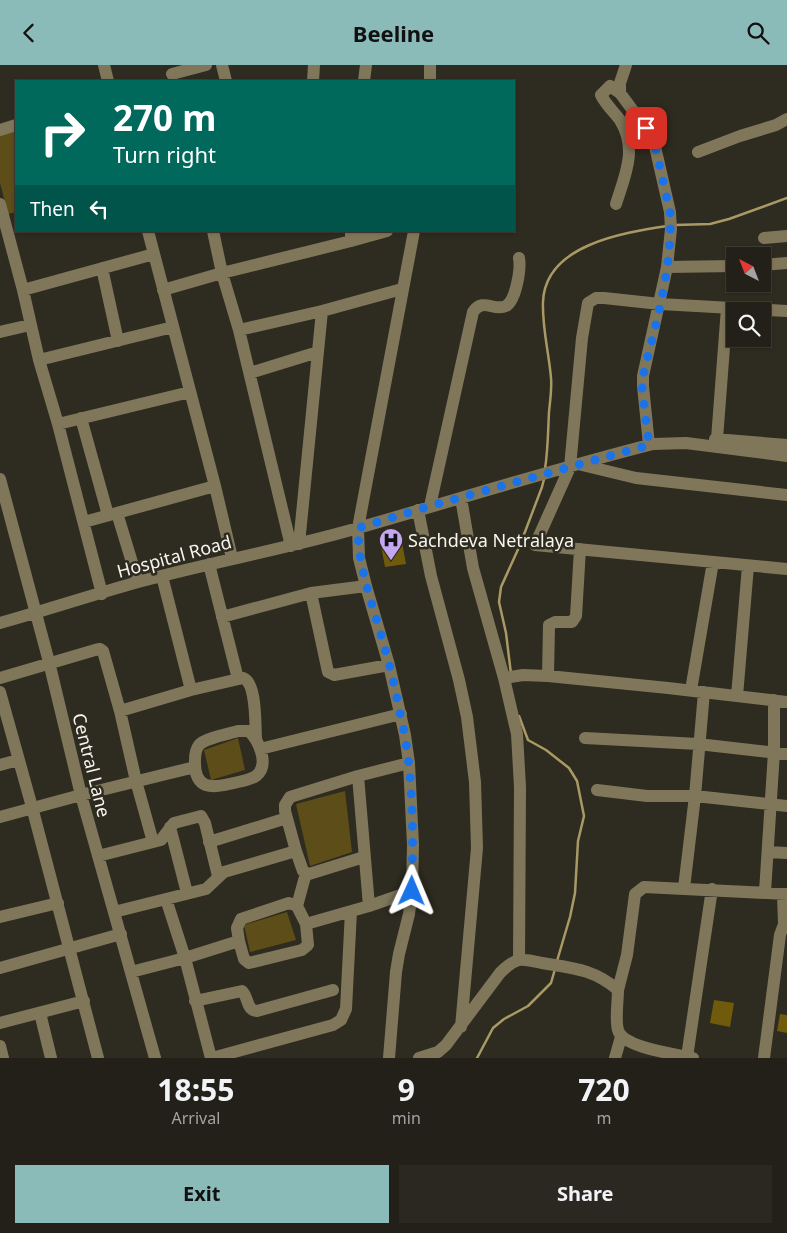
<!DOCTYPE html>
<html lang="en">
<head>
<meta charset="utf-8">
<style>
	body { margin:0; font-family:"Noto Sans",sans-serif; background:#2a2821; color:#f1f3f6; height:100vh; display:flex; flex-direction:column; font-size:19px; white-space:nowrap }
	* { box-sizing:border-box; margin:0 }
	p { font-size:16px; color:#a2a3a2 }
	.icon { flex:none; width:28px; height:28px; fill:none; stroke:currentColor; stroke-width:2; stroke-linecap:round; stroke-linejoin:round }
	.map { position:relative; height:993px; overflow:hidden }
	.drawer { display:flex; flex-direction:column; background:#222018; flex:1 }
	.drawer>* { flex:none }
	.guide { position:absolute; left:15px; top:15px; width:500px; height:152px; border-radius:0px; box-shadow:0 1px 4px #0004,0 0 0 1px #3f3e37; background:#00695c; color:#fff; overflow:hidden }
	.needle { width:32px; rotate:318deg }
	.tools { position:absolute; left:726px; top:182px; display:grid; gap:10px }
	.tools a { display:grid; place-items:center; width:45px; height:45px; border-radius:0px; background:#222018; box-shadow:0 1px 4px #0004,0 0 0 1px #3f3e37; font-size:25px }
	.pin { position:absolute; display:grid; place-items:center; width:42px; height:42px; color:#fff; margin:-21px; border-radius:10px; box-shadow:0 2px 8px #0006 }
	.me { position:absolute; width:55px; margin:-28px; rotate:1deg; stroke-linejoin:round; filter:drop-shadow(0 0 4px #0008) }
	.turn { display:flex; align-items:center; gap:18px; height:105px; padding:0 15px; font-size:22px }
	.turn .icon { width:65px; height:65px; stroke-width:2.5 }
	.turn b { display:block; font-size:35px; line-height:42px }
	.then { display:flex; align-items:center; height:48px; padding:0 15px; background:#0003; gap:10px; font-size:19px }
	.eta { display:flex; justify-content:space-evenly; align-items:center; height:85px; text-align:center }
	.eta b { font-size:30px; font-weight:700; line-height:35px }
	.cta { display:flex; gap:10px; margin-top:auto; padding:10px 15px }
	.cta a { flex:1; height:58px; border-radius:0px; background:#8bbbb9; color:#111; font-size:20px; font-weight:700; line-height:58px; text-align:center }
	.cta a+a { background:#2a2821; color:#f1f3f6 }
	header { display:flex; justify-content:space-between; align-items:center; height:65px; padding:0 15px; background:#8bbbb9; color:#111; font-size:22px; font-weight:700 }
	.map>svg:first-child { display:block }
	.green { fill:#5d4d18 }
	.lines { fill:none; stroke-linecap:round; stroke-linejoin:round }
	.stream { stroke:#a99965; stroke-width:2.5 }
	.building { fill:#705a0b }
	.minor { stroke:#80775b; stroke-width:12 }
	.route { stroke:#1a73e8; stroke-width:9; stroke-dasharray:0 16.2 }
	.labels { text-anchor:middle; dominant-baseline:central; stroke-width:5; stroke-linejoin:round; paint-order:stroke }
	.poi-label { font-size:18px; fill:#f7f5ee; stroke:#2e2b20; text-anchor:start }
	.street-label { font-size:18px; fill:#f7f5ee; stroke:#2e2b20 }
</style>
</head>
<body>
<header><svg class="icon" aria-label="back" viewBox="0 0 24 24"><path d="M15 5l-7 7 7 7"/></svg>Beeline<svg class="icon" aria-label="search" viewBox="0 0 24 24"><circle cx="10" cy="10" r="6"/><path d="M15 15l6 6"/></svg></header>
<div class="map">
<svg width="787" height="993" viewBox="0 0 787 993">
	<rect width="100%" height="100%" fill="#2e2b20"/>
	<path class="green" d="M16,63V147L8,149L0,118V67Z
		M238,673L245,705L211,715L204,685Z
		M345,726L352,787L310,801L296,739Z
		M287,847L296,875L250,887L244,860Z"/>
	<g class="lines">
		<path class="stream" d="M675,160L710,159L729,154L787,133
			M545,404C548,385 548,366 549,347C550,336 552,324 551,313C549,288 542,263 543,237C545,180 622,168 667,161
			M511,609L506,568L499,537L501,522L520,480L542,422L544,414
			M519,651L528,675L546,685L569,703L577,716L584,751L578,776L575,828L570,852L557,896
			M477,993L493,963L504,954L528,941L551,918L555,904"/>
	</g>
	<path class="building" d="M401,472L406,499L385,502L380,476Z
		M714,935L734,938L730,962L710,958Z
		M780,949L787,950V968L777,966Z"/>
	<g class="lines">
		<path class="minor" d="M104,0L108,16
			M222,0L226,16
			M626,0L620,18V28L651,70L654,77L670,147L671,164L667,202L643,311V321L649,380
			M172,9L206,0
			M313,16L314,0
			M364,16L366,0
			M430,16V0
			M0,65L16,60
			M698,87L740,71L776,60L787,54
			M0,139L23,225L39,295L173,262
			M616,139C625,110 638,84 620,55C614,47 606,40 601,30L610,21L620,28
			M148,166L215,421L232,493
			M213,166L222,208L239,265L291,481
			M351,166V176L387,166
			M764,173L787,171
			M762,200L787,198
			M667,202L735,201
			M102,203L118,276
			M23,225L154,189
			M163,225L222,208L351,176
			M322,246L402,224
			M787,246L660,239L604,233H596L588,238L582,273L570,402L535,480L787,504
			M239,265L322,246L299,479
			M0,267L30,260
			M39,295L58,359L102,529
			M250,308L318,287
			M81,353L108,450
			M58,359L190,327
			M715,374L787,380
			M717,374L727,243
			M582,400L636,413L787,430
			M0,414L49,597L81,730L155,993
			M461,433L473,503L504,613L517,669L520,722L519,895
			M430,441L473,247C483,232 494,247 506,241C516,235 521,204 519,193
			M418,445L431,511L459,615L467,652L475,717L477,783L461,962
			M117,448L138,517
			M84,457L215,421
			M209,499L238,614
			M162,511L191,625
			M311,528L328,607L334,610L389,600
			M222,552L311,528L366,521
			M0,558C46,545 92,530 138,517C211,497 286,484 358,463C456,435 554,404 653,379L686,378L787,391
			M548,611L549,560L555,557H572L576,551L580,484
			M0,613L95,585L100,584L103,586L120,646L136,716L153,777
			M504,613L523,610L548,611L668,623L787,637
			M691,625L713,497
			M0,627L32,742L98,993
			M737,631L748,501
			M120,646L191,625L243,613C257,618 255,660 256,673
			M238,666H249C259,676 270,700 256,711C250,715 242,716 234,718C212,723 194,726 195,695C195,691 196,684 199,680C205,673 228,669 238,666Z
			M585,673L698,679L787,689
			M260,684L401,649
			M0,700L18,695
			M358,711L369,841
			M597,725L647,731H695L787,741
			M0,752L81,730L195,702
			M170,762L187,828
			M209,777L287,753
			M296,786L303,806L309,809L364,792
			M768,787L787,788
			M98,791L161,775L174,758L201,751L205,758L218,811
			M684,823L695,731L704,627
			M765,827L774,687V635
			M166,834L185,893L211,993
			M297,841L306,808
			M114,847L206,824L224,807L296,786L285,746V740L290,732L358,711L409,698
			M0,852L58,838
			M239,876L237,863L241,854L289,838L297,841L306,859
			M0,903L121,869
			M131,907L185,893L239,876L244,894L249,898L302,885L308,880L306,859L369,841L412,826
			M618,925L627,890L635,829L644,822L787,829
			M195,936L242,926C249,933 246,945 257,946L333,925
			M40,948L51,993
			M0,958L84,936
			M0,981L3,993
			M687,992L712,824
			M212,993L333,960L341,955L346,944L351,846
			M389,993L396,907L399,889L409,849L412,826L413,780L409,698L405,670L389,600L366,521L359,493L358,463L414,166
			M419,993L438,987L446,980L500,908C505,903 511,897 519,895C526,894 535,897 542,898C572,903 594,904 618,925C618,936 615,955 618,965C623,983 676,989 693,993
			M615,993L621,972
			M764,993L780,870L784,859L783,829"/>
	</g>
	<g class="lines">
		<path class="route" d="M412,826C413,767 414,706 400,648C395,622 389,596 381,570C371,534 358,502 358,463L430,441L649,380L642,322L643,311C656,258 673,201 670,147L654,76L646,63"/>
	</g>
	<defs>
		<g id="hospital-pin" transform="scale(1.25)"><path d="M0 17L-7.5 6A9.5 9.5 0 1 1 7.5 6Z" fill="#c4a7f1" stroke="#2e2b20"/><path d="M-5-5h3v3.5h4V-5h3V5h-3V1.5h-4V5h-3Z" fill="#111"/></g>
	</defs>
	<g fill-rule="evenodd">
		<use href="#hospital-pin" x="391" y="475"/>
	</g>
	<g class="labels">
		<g class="poi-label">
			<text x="408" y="475">Sachdeva Netralaya</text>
		</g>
		<g class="street-label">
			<text transform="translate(174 491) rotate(-15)">Hospital Road</text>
			<text transform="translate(92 700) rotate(76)">Central Lane</text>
		</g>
	</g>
</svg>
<div class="tools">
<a><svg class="needle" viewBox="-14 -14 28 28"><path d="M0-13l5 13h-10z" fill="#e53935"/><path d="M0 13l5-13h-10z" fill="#a2a3a2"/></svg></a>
<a><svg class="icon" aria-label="search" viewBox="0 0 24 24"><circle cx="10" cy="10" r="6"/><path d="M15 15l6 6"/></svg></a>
</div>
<div class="pin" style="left:646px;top:63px;background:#d93025"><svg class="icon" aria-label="arrive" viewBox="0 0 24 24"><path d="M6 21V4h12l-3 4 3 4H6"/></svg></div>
<svg class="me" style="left:412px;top:826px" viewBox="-20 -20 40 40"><path d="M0-17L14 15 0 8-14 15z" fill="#1a73e8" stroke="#fff" stroke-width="4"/></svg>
<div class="guide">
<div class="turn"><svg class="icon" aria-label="right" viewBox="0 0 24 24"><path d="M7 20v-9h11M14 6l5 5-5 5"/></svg><div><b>270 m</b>Turn right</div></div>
<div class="then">Then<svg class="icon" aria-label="left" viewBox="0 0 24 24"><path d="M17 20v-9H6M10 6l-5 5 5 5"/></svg></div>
</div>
</div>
<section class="drawer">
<div class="eta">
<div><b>18:55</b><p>Arrival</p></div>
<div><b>9</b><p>min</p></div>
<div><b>720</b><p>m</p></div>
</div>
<div class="cta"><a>Exit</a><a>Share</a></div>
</section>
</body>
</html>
